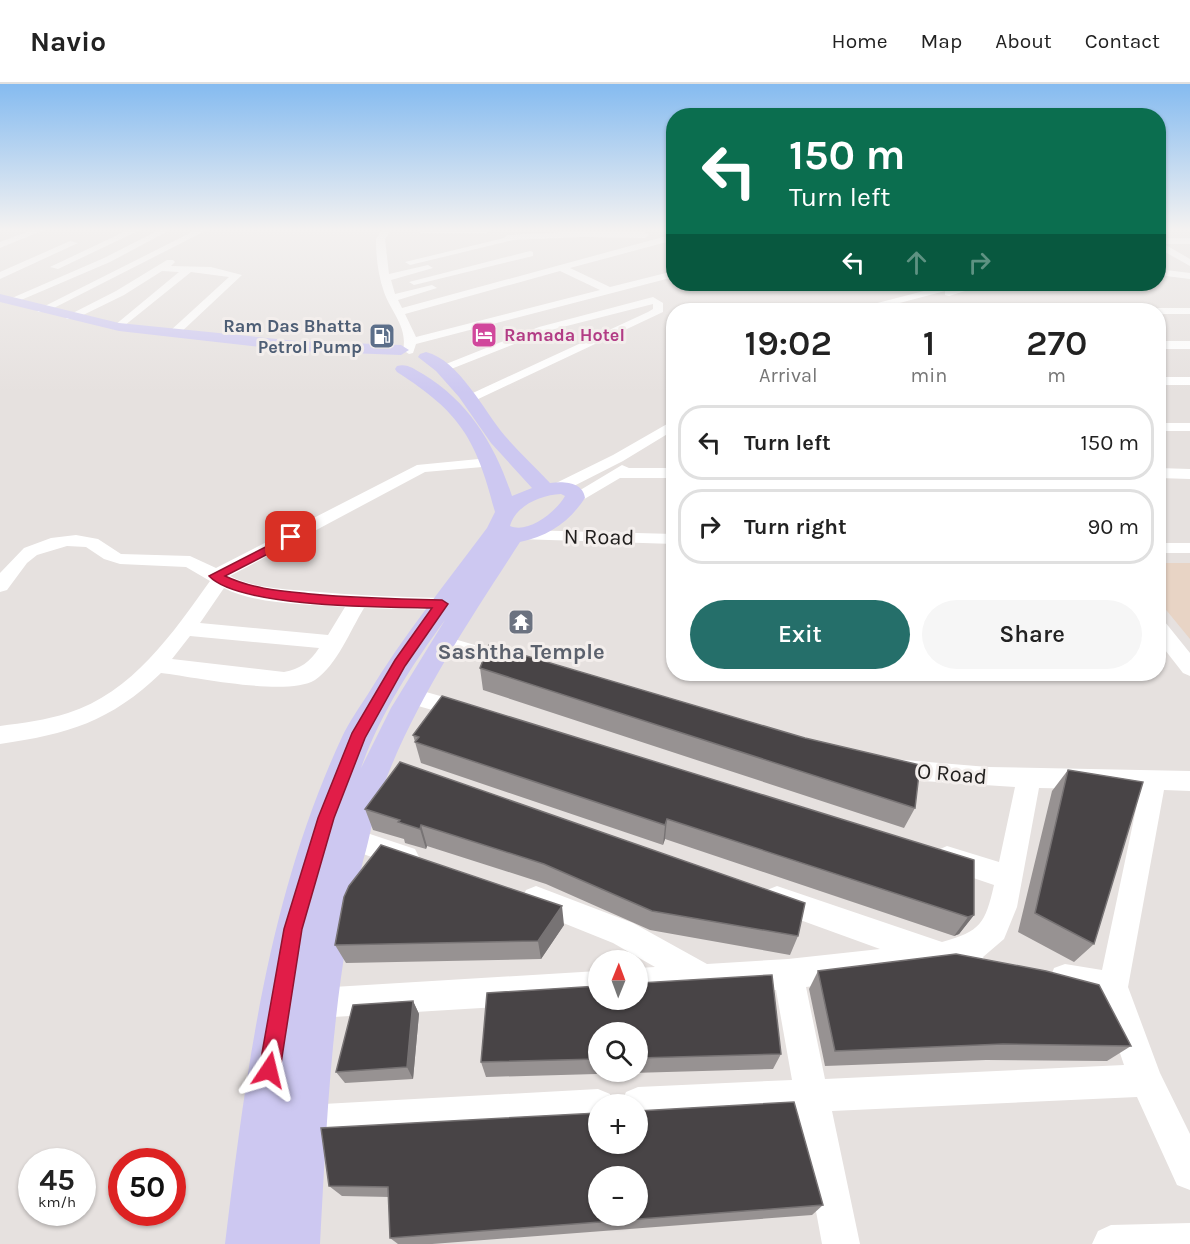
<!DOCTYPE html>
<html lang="en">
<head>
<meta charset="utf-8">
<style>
	body { margin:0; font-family:Karla,sans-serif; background:#f6f6f6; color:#222; height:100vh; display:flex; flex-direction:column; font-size:22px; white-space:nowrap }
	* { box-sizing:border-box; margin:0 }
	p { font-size:20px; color:#767676 }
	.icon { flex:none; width:33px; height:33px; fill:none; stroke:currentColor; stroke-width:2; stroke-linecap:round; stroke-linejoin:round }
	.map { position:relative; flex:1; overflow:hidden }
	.panel { position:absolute; left:666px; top:219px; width:500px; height:378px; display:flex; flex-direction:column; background:#fff; border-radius:24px; box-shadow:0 2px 4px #0004 }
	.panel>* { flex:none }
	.guide { position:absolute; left:666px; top:24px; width:500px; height:183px; border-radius:24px; box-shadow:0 2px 4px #0004; background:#0b6e4f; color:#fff; overflow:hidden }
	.needle { width:39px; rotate:1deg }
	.buttons { position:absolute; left:588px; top:866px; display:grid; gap:12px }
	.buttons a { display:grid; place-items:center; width:60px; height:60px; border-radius:50%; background:#fff; box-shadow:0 2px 4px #0004; font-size:30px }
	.speed { position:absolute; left:18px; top:1064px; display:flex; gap:12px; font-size:30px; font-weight:700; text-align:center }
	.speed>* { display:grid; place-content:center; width:78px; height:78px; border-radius:50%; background:#fff; box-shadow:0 2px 4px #0004; line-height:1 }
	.speed small { font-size:15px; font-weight:400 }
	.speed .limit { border:9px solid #d22; background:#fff; color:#111 }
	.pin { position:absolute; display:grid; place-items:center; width:51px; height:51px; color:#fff; margin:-26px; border-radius:12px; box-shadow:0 3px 9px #0006 }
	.me { position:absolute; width:66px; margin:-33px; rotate:10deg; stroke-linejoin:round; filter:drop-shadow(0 0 4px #0008) }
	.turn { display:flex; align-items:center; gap:21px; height:126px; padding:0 24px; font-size:27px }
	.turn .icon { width:78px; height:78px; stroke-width:2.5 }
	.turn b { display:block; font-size:42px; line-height:51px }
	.lanes { display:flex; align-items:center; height:57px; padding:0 24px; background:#0003; justify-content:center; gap:30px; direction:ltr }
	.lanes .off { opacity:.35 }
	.eta { display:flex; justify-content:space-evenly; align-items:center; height:102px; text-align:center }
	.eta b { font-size:36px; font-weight:600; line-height:42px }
	.button { display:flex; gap:12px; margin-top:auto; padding:12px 24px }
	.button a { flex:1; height:69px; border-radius:36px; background:#256f6a; color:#fff; font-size:24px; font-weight:600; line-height:69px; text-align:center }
	.button a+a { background:#f6f6f6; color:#222 }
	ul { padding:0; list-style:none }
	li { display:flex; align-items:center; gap:18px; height:75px; margin:0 12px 9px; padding:0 12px; border:3px solid #e0e0e0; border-radius:24px }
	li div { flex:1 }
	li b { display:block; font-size:22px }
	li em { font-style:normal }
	header { display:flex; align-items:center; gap:36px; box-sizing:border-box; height:84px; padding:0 30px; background:#fff; border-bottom:2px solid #e0e0e0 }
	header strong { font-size:28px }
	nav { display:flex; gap:33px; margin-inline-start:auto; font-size:21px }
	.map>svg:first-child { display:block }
	.education { fill:#e8d4c5 }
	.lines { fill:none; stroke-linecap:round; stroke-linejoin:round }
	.minor { fill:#fff; fill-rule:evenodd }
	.major { fill:#cdc8f1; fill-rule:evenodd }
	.wall { fill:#979292; fill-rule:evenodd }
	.shaded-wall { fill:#777374 }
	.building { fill:#484446; stroke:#777374; stroke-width:1.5; fill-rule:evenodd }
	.route { fill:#e11d48; stroke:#92132f; stroke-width:1.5 }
	.labels { text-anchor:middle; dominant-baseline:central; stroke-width:6; stroke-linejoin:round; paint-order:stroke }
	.far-service-label { font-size:18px; font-weight:bold; fill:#4e5e75; stroke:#f3eeec; text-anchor:end }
	.far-hotel-label { font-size:18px; font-weight:bold; fill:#b23c85; stroke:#f3eeec; text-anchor:start }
	.street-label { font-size:22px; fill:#1f1d1c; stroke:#f3eeec }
	.worship-label { font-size:22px; font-weight:bold; fill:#5b616d; stroke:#f3eeec }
</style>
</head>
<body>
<header>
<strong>Navio</strong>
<nav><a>Home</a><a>Map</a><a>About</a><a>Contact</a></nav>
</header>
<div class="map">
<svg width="1190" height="1160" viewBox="0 0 1190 1160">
	<rect width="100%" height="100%" fill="#e6e1df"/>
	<path class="education" d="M1158,479H1190V555L1158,516Z"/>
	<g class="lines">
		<path class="minor" d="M32,146H44L0,164V158Z
			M128,146H140L58,185L50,183Z
			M159,146H170L110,178L14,219L10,220L5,217L104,174Z
			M196,146H207L46,228H38L37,226Z
			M382,146H391L385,155L389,190L428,181L433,184L391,196L395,210L432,201L437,204L398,216L402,224L674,150V156L570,184L610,203L674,187V193L416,260L413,269L409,270L403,266C408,243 391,228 384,208C378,191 376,173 376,155ZM560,187L600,206L416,253L405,230Z
			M417,146H490L486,149H421Z
			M582,147L645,148L649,151L645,154L582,153L513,156L410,181L405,178L504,154L508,151Z
			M1158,154H1190V160H1164L1190,175V182L1158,164Z
			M70,157L78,159L0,195V188Z
			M530,167L533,168V172L414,201L409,198Z
			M167,176H173L175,178L171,182L211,183L242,191L178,251H170V247L229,193L191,188L119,246L115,245V241L179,188L162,187L124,211L75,235H67L65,233L116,207Z
			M1158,185L1190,189V195L1158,191Z
			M951,200H966L965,202L988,200L949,212L945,211V207L873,226H857L858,224Z
			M653,213L663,219V228L474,317H464L462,314L648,228L653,225V220L547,247L446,287H438L436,284L539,243Z
			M1158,224H1190V230H1158V226H1153Z
			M1158,257H1190V265H1158Z
			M1158,293H1190V301H1158Z
			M674,336V346L623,377L564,407L558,409L550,404L552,401L613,371Z
			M1158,339H1190V347H1158Z
			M489,374L497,379L494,382L425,388L230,492C254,504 281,505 307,507C352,511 397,513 442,514L449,516L452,520L449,524L442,526L364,524C350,547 337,581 315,596C287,613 195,593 161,589C110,638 68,650 0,660V642C23,639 46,636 68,629C132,609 173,549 210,497L186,483L120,480L104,475L86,463L67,462L37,471L27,479L7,506L0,508V489L24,464L51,454L76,451L98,455L121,470L190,472L216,484L417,381ZM224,504C256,521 309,520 345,523L328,551L200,539ZM190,552L319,564C310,578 300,585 284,588L172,575Z
			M622,381L629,384H674V394H620L581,417H569L567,414Z
			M1158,384L1190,385V395L1158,394Z
			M524,446L674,450V460L518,455L515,451L518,447Z
			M1158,459H1190V469H1158Z
			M1158,536L1165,538L1190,569V592L1183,589L1158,557Z
			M444,552L519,574L522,579L519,584L512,586L437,564L434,559L437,554Z
			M412,604L472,621L475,627L472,633L464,635L404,618L401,612L404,606Z
			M892,675L988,683L1190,687V707L1164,706L1128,903L1160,989L1190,1050V1106L1177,1101L1137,1013L832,1027L860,1160H822L798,1029L638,1037V1020H621L626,1008L638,1003L792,996L776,906L638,914V884L655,883L613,859L526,824L522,815L526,806L536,802L633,839L707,880L788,875L880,865L767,824L763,815L767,806L777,802L942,858C981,847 985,840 994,801L938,782L934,774L938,766L947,762L999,778L1015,703L892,695L884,692L880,685L884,678ZM1039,704L1140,706L1102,886L1065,880L1054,884L1050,895L1054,906L1065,910L1102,916L1124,981L825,995L806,903L942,886L970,892L980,887L985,877L983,873L1004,855L1017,823Z
			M352,744L415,765L419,773L415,781L406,785L343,763L339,755L343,747Z
			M598,887V915H603L598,917L317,934L306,930L302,919L306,908L317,904Z
			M598,1005L610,1010L614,1020H598V1039L305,1055L293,1050L288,1038L293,1026L305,1021Z
			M1190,1139V1160H1092L1098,1147L1111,1141Z"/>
		<path class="major" d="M0,210L119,239L297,257L401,261L409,266L401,271L297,267L119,247L0,218Z
			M426,268C459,276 484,327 505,352C519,368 535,383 550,399C564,397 583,398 585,414C569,438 549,452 520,458C470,536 416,615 383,703C374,727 370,753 363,777C332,903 327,1032 320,1160H225C246,988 268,812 342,653C349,638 359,624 368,610C403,552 446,499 487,444L495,428C476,355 461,329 397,288L395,285L397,282C407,279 414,285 423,290C469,318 495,361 512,412L532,404L491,359L459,313L436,287L418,273L420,270ZM561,410L565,412C556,428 528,450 510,442C516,421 541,411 561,410ZM445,536L391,624L361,684C380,630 412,581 445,536Z"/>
	</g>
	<path class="wall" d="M480,584L915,724L904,744L483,606Z
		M413,651L974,831L959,850L954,852L665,755L663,761L421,679Z
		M400,678L798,852L790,871L650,846L546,800L427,762L426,765L405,759L404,755L373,746L365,725Z
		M1068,686L1094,860L1074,878L1018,848L1052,707Z
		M564,841L541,875L346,879L335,861Z
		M818,887L1131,962L1107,977L986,976L825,982L809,905Z
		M640,899L781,970L773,985L486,993L481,978ZM598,948H638V987H598Z
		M413,917L419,930L413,995L345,999L336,988Z
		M794,1018L823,1121L812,1131L432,1160H398L390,1154L389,1113L342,1112L329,1102Z"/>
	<path class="shaded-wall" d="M667,735L665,755L663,761L665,741Z
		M421,741L427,762L426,765L420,745Z
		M562,822L564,841L541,875L538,857Z
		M974,831L959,850L954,852L968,833Z
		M413,917L419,930L413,995L407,983Z"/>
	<path class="building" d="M489,561L805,654L920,681L915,724L480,584Z
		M442,612L974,776V831L968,833L667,735L665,741L415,658L419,653L413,651Z
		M400,678L805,819L798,852L652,827L544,780L421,741L420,745L398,738L400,736L365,725Z
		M1068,686L1143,698L1094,860L1035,829Z
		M381,761L562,822L538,857L335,861L344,813L349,802Z
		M956,870L1046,887L1099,901L1131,962L1003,960L835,967L818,887Z
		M772,891L781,970L638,974V948H598V975L481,978L487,909L598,902V915H638V892L640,899Z
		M413,917L407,983L336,988L353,921Z
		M794,1018L823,1121L390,1154L388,1103L329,1102L321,1044L598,1029V1059H638V1027ZM598,1092H638V1131H598Z"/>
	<linearGradient id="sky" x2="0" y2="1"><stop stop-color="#85bbf0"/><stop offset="0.47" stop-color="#f4f2f1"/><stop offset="1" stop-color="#f4f2f1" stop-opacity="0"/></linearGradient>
	<rect width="1190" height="309" fill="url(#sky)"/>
	<path class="route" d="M291,450L295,451V456L225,492C252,505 281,507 311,510C355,514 398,515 442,516L448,520L405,582L365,654L334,734L302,845L280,986L277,994L269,997L262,994L259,986L284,845L318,734L352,649L395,576L432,524C387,523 239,524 209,492Z"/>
	<defs>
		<g id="hotel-square" transform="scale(1.35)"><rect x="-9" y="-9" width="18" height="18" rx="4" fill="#d1479c" stroke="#f3eeec"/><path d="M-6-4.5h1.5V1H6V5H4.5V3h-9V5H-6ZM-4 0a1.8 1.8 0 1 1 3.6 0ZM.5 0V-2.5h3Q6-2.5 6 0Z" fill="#fff"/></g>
		<g id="fuel-square" transform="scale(1.35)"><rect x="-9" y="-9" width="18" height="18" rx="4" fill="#5c6f8a" stroke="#f3eeec"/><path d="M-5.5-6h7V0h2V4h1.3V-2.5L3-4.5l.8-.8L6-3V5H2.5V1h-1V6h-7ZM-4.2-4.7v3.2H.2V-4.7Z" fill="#fff"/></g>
		<g id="temple-square" transform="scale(1.35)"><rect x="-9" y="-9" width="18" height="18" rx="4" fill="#6b7280" stroke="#f3eeec"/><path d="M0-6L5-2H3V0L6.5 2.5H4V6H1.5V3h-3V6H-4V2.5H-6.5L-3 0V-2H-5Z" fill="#fff"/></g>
	</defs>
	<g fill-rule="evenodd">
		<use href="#hotel-square" x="484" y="251"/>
		<use href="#fuel-square" x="382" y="252"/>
		<use href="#temple-square" x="521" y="538"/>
	</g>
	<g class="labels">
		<g class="far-service-label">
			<text x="362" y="242">Ram Das Bhatta<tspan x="362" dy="21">Petrol Pump</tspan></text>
		</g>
		<g class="far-hotel-label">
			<text x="504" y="251">Ramada Hotel</text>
		</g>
		<g class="street-label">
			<text transform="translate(599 453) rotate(1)">N Road</text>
			<text transform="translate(952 690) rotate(5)">O Road</text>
		</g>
		<g class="worship-label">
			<text x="521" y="568">Sashtha Temple</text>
		</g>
	</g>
</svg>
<div class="buttons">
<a><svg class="needle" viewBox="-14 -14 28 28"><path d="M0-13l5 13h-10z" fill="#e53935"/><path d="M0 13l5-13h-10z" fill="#767676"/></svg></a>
<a><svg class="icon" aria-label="search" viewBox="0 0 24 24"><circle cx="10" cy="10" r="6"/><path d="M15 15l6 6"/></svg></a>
<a>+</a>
<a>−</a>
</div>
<div class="speed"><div>45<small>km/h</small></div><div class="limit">50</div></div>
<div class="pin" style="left:291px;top:453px;background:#d93025"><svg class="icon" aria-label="arrive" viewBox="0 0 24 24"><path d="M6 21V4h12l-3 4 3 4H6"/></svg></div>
<svg class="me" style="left:269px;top:986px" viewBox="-20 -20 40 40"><path d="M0-17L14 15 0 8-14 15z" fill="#e11d48" stroke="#fff" stroke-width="4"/></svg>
<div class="guide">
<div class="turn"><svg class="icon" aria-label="left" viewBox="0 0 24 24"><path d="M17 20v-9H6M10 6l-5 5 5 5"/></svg><div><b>150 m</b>Turn left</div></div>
<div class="lanes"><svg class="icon" aria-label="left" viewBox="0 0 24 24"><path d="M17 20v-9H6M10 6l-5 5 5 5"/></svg><svg class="icon off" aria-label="ahead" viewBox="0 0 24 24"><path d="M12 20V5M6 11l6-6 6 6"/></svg><svg class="icon off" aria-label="right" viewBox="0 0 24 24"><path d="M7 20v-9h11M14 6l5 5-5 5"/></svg></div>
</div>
<section class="panel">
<div class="eta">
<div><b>19:02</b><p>Arrival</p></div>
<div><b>1</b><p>min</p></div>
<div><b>270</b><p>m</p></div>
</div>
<ul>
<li><svg class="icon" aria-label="left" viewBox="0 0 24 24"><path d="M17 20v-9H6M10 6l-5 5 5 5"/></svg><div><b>Turn left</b></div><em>150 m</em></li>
<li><svg class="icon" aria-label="right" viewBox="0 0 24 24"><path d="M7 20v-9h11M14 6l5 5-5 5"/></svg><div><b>Turn right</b></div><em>90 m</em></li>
</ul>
<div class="button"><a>Exit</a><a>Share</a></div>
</section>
</div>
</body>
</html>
